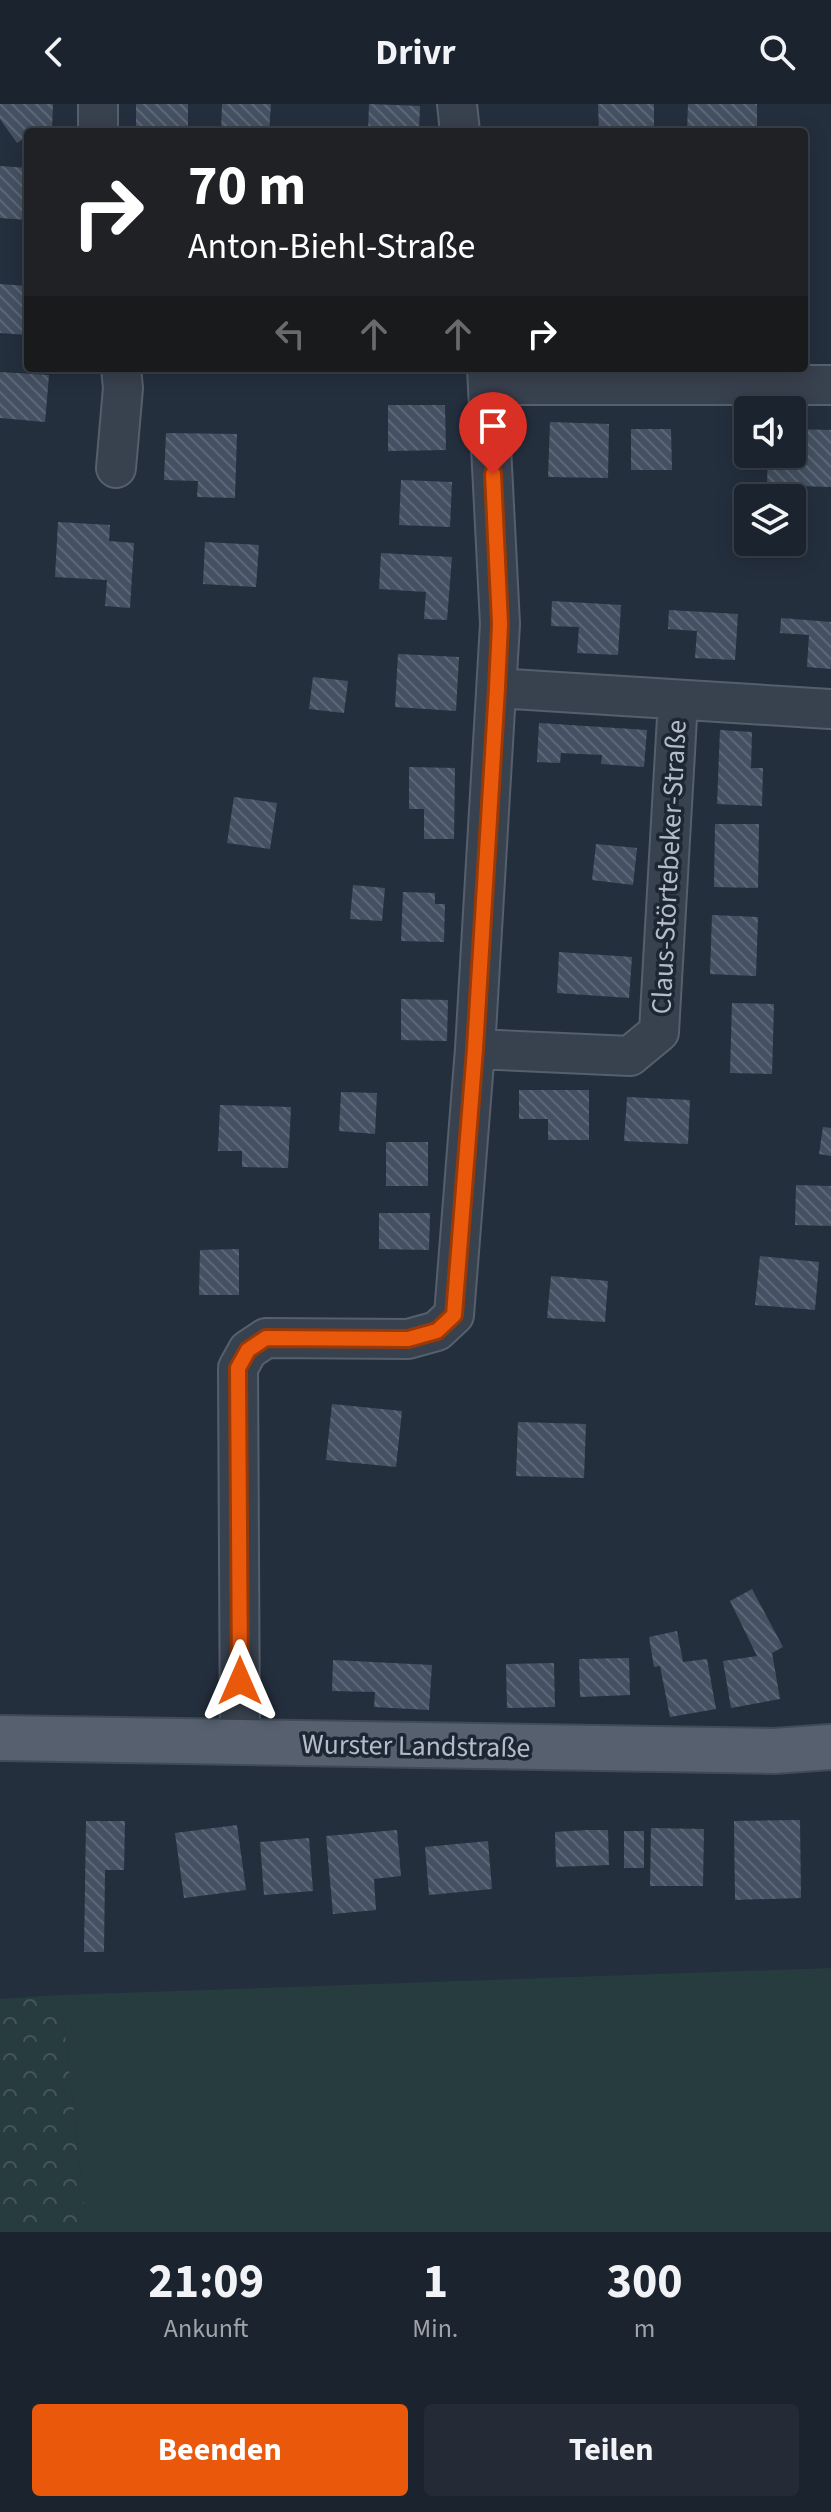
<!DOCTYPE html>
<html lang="de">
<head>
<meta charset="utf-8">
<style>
	body { margin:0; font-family:"Source Sans 3",sans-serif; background:#242b36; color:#f1f3f6; height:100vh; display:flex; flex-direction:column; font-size:30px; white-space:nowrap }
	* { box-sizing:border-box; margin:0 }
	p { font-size:26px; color:#a0a4aa }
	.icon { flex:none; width:44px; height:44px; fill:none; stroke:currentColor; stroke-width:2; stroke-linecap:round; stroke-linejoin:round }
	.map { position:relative; height:2128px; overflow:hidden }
	.side { display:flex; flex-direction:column; background:#1b232e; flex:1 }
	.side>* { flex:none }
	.hud { position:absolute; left:24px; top:24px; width:784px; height:244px; border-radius:8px; box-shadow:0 4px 20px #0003,0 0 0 2px #39404a; background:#202124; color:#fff; overflow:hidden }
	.controls { position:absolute; left:734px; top:292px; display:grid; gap:16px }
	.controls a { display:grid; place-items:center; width:72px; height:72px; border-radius:8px; background:#1b232e; box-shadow:0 4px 20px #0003,0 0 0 2px #39404a; font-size:40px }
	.pin { position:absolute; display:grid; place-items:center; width:68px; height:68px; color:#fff; margin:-82px -34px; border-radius:50% 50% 50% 0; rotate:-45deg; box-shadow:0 0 8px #0007 }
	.pin .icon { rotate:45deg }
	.me { position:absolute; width:88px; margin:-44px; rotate:0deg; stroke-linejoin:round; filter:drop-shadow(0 0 6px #0008) }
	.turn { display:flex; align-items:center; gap:28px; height:168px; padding:0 32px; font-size:36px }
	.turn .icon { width:104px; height:104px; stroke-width:2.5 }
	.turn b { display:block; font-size:56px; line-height:68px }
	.lanes { display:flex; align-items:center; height:76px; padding:0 32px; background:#0003; justify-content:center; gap:40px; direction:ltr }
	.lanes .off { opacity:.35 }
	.eta { display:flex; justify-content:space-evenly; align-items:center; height:136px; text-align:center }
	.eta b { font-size:48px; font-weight:700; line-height:56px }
	.action { display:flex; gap:16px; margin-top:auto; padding:16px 32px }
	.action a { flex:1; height:92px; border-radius:8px; background:#ea580c; color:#fff; font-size:32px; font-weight:700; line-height:92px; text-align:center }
	.action a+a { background:#242b36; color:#f1f3f6 }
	header { display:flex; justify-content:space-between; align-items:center; height:104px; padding:0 32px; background:#1b232e; font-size:36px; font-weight:700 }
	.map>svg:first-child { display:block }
	.green { fill:#263c3f }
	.forest { fill:url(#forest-crowns) }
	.building { fill:url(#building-back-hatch) }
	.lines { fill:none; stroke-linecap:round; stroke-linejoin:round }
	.minor-casing { stroke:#565f6c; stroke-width:42 }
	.major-casing { stroke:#414a57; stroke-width:48 }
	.minor { stroke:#38414e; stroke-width:38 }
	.major { stroke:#56606e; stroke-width:44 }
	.route-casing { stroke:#983908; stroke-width:20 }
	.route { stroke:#ea580c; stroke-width:14 }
	.labels { text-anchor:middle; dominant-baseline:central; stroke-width:7; stroke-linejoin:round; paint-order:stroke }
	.street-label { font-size:28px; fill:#b4bcc9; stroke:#1d2633 }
</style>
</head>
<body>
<header><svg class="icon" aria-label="back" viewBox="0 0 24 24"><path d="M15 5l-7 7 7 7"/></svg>Drivr<svg class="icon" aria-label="search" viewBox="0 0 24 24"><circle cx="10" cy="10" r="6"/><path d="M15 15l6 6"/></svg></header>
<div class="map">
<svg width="831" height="2128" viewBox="0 0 831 2128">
	<defs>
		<pattern id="forest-crowns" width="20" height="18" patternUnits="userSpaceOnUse" patternTransform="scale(2)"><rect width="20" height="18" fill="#263c3f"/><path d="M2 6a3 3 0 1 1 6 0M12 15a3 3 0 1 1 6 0" fill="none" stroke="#435659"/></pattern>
		<pattern id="building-back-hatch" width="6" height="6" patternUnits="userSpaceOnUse" patternTransform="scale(2)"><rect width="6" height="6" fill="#455162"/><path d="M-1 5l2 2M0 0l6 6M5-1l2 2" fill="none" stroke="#5d6877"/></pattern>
	</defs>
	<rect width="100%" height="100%" fill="#242f3e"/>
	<path class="green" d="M831,1864V2128H87L61,1891Z"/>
	<path class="forest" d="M61,1891L87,2128H0V1895Z"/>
	<path class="building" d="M0,0H53L52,26L28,28V32L17,39L0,15Z
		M136,0H188V28H136Z
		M222,0H271L269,28H221Z
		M369,0L420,2L419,28H368Z
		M598,0H654V28H599Z
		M688,0H757V28H687Z
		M0,62L28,64V116L0,114Z
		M804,129H808L807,168H804Z
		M0,180L28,182V231L0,229Z
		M164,264H210V268L164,267Z
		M0,268L49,271L45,318L0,314Z
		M388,301H445L446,346L388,347Z
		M550,318L609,320L608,374L548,373Z
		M631,325H671L672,366H631Z
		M792,325L831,326V383L767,381L768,350H792Z
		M166,329L237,330L235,394L197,393L198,377L164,376Z
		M401,376L452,378L450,423L399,421Z
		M58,418L110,421L109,437L134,439L130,504L105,502L107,476L55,473Z
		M205,438L259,441L256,483L203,480Z
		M381,449L452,453L447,516L424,515L426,488L379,485Z
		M552,497L621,501L618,551L577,549L579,523L551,522Z
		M669,506L738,510L735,556L695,554L697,527L668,525Z
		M781,514L831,518V565L807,563L809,531L780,529Z
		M398,550L459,553L456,607L395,603Z
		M313,573L348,577L344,609L309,605Z
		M539,619L647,626L644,663L601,660L602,651L561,649L560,659L537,658Z
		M720,626L752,628L751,664H763L762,702L717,700Z
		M409,663L455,664L454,735H424V705H409Z
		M234,693L277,699L270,745L227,739Z
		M715,720H759L758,784L714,783Z
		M596,740L637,744L633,781L592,776Z
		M353,781L385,784L382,817L350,815Z
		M403,788L435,789V800H445L444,838L401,837Z
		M712,811L758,813L756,872L710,870Z
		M559,848L632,853L629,894L557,889Z
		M401,895L448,896L447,937L401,936Z
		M732,899L774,900L772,970L730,969Z
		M519,986H589V1036H548V1015H519Z
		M341,988L377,989L375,1030L339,1027Z
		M627,993L690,996L688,1040L624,1037Z
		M220,1001L291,1003L288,1064L242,1063V1047H218Z
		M823,1023L831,1024V1052L819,1050Z
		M386,1038H428V1082H386Z
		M796,1081L831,1082V1122L795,1121Z
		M379,1109H430L429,1146L379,1145Z
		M239,1145V1191H199L200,1146Z
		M760,1152L819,1158L815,1206L755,1201Z
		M551,1172L608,1177L605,1218L547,1214Z
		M332,1300L402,1307L396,1363L326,1356Z
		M518,1318L586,1320L584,1374L516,1372Z
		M752,1485L783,1543L772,1549L780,1595L731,1604L723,1557L757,1552L730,1497Z
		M677,1527L683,1558L707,1555L716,1605L670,1613L660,1562L654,1563L649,1533Z
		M629,1554L630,1591L580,1593L579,1555Z
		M333,1556L432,1561L429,1606L374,1603L375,1588L332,1587Z
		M554,1559L555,1603L507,1604L506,1560Z
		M800,1716L801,1794L735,1796L734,1717Z
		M86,1717H125L124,1766H105L104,1848H84Z
		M237,1721L246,1786L184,1794L175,1729Z
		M651,1724L704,1725L703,1782H650Z
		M397,1726L401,1772L374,1775L376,1806L333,1810L326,1732Z
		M586,1726H608L609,1761L556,1763L555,1728Z
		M624,1727H644V1764H624Z
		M309,1734L313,1787L264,1791L260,1738Z
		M488,1737L492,1785L429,1791L425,1743Z"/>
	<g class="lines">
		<g class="minor-casing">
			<path id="minor" d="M457,0L460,28
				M98,28V0
				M489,281H831
				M116,364L123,284L121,264
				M497,584L830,605
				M475,945L630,952L659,928L678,596
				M240,1640L238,1264L248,1246L266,1234L408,1235L437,1227L454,1211L475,945L500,520L487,264"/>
		</g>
		<g class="major-casing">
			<path id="major" d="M0,1634L774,1647L831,1643"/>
		</g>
		<use href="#minor" class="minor"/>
		<use href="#major" class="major"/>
	</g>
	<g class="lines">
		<g class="route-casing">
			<path id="route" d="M240,1577L238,1264L248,1246L266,1234L408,1235L437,1227L454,1211L475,945L497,584L500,520L493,370"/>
		</g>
		<use href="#route" class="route"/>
	</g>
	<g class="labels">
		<g class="street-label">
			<text transform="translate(669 763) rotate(-87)">Claus-Störtebeker-Straße</text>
			<text transform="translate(416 1642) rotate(1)">Wurster Landstraße</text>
		</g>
	</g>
</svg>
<div class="controls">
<a><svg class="icon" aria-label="sound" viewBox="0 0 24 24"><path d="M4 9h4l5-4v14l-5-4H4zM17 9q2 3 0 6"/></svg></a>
<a><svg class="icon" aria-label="layers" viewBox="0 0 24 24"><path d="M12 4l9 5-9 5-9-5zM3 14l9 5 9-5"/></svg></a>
</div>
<div class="pin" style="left:493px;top:370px;background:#d93025"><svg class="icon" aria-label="arrive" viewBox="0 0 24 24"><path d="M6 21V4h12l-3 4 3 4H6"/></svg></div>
<svg class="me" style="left:240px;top:1577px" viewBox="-20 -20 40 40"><path d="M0-17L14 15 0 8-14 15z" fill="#ea580c" stroke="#fff" stroke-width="4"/></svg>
<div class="hud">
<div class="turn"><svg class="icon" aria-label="right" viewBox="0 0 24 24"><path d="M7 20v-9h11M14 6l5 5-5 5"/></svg><div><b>70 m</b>Anton-Biehl-Straße</div></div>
<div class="lanes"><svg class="icon off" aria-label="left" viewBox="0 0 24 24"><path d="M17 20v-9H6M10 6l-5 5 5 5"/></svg><svg class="icon off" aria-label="ahead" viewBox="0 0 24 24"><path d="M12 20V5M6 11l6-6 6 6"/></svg><svg class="icon off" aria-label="ahead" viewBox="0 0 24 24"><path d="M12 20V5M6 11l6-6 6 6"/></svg><svg class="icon" aria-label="right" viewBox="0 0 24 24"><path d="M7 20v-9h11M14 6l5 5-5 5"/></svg></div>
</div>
</div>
<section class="side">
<div class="eta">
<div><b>21:09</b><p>Ankunft</p></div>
<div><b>1</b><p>Min.</p></div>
<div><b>300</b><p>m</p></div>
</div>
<div class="action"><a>Beenden</a><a>Teilen</a></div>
</section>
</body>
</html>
